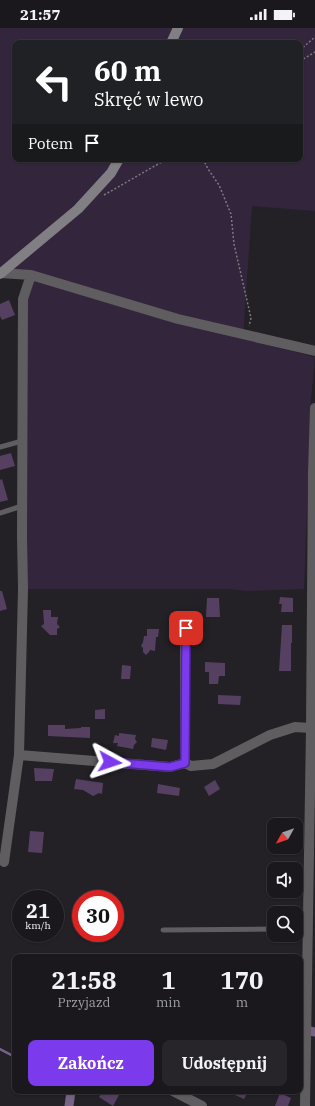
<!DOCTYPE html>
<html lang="pl">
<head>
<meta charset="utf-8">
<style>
	body { margin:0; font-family:"IBM Plex Serif",serif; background:#272529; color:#f1f3f6; height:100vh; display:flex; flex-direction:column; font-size:15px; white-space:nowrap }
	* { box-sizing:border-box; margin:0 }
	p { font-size:13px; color:#9fa0a3 }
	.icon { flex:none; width:22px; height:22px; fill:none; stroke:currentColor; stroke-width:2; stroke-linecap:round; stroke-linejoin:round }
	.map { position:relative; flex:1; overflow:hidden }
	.panel { position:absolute; left:12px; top:926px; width:291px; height:140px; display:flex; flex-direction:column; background:#1a181c; border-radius:8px; box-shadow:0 1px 3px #0004,0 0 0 1px #38373b }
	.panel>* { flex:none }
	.hud { position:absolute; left:12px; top:12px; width:291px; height:122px; border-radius:8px; box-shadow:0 1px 3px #0004,0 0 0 1px #38373b; background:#202124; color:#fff; overflow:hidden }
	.needle { width:26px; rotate:230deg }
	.fabs { position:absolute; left:267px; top:790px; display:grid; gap:8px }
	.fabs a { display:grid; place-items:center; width:36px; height:36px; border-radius:8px; background:#1a181c; box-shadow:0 1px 3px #0004,0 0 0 1px #38373b; font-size:20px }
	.speed { position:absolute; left:12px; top:862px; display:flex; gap:8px; font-size:20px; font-weight:700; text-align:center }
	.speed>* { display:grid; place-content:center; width:52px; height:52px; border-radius:50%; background:#1a181c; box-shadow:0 1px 3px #0004,0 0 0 1px #38373b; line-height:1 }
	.speed small { font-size:10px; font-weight:400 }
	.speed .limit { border:6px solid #d22; background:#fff; color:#111 }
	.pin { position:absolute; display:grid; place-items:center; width:34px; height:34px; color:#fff; margin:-17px; border-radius:8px; box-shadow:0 2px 6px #0006 }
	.me { position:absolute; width:44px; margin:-22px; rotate:95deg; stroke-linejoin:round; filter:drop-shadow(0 0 3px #0008) }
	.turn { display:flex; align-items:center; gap:14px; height:84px; padding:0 16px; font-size:18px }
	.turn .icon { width:52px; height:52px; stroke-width:2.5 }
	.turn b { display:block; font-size:28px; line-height:34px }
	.then { display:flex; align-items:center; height:38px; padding:0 16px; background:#0003; gap:8px; font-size:15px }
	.eta { display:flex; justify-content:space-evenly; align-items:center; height:68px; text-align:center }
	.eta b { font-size:24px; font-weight:800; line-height:28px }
	.action { display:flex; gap:8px; margin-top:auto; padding:8px 16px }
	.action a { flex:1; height:46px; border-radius:8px; background:#7c3aed; color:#fff; font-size:16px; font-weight:800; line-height:46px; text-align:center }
	.action a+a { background:#272529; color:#f1f3f6 }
	.status { display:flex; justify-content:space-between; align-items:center; height:28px; padding:0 20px; background:#1a181c; direction:ltr }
	.status svg { height:11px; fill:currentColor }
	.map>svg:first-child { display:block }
	.green { fill:#33253c; fill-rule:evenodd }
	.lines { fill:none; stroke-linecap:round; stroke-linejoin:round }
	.stream { stroke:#776286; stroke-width:2.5 }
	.canal { stroke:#776286; stroke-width:9 }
	.building { fill:#554062 }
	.path { stroke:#7d7a7f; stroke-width:1.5; stroke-dasharray:2 2; stroke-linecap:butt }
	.lane { stroke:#5f5d60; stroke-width:5 }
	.street { stroke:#5f5d60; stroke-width:10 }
	.secondary { stroke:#817e84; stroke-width:10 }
	.route-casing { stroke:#51269a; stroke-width:10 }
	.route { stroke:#7c3aed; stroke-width:7 }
</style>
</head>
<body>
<div class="status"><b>21:57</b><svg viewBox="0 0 49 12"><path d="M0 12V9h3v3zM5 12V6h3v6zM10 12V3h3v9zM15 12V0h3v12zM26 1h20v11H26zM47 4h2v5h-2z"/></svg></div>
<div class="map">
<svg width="315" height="1078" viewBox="0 0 315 1078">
	<rect width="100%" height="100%" fill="#232026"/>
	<path class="green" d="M0,0H315V183L252,178L243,311L315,329L311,373L304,561L248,563L227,561H23L27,248L0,243ZM15,15H300V131H15Z"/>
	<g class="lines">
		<path class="stream" d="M0,1021L15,1029"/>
		<path class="canal" d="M310,1003L315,1004
			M69,1078L71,1063"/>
	</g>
	<path class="building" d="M9,272L15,287L2,292L0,288V276Z
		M11,425L15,438L0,442V428Z
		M2,451L8,472L0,474V452Z
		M0,563H2L7,581L0,583Z
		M280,569L293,570V584H281L282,576H279Z
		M207,570H219L220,589H206Z
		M43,582H51V589H58L57,596L60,599L57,601V607H50L41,598L44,596Z
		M282,597H292V615H291V643H279Z
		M147,601H159L158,609H156L155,623L150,622L149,624L146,627L143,624V620L141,618L143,614L144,608H147Z
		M205,634L225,635V648H219L218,656H209V644H205Z
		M122,637L131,638L130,651H121Z
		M218,667L241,668L240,677L218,676Z
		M105,681V691H95V682Z
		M48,697H65V701L81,700V699H90V710L48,708Z
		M119,705L136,707L135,711L137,714L134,717L133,721L117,718L118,715H113L115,707L119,708Z
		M152,710L168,712L166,722L151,719Z
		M34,740L54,741L52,753H35Z
		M76,751L103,755L102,766L99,765L93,768L83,762L74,761Z
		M215,752L220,761L209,768L204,759Z
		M158,756L180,760L179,768L157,765Z
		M30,803L44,804L42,825L28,824Z
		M103,1063H112L119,1067L113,1078L99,1069Z
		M226,1063H248L244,1071Z
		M280,1065L291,1070L288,1078H275Z"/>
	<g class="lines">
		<path class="path" d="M300,22L315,9
			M300,33L315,24
			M203,131L208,141L219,157L231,186L234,216L251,290L249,298
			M104,167L167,131"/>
		<path class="lane" d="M0,419L22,413
			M0,485L22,478
			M296,901H307
			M163,902L274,901"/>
		<path class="street" d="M0,245L31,247L178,291L315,323
			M19,727L170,739L185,735V600
			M185,735L191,738L213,736L270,707L295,699L311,700
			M4,834L19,727L23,561L22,509L23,271L31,247
			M173,1063L202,1078
			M305,1078L311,700L313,444L315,380"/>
		<path class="secondary" d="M171,15L178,0
			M0,246L78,181L111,145L119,131"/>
	</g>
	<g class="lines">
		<g class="route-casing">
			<path id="route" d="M110,734L170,739L185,735L186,600"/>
		</g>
		<use href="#route" class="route"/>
	</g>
</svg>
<div class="fabs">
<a><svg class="needle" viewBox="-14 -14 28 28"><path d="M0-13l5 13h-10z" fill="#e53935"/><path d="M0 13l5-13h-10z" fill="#9fa0a3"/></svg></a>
<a><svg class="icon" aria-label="sound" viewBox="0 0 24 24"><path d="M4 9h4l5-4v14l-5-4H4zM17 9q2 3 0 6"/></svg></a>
<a><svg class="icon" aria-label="search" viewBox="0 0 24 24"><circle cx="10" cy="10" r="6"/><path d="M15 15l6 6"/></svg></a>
</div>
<div class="speed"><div>21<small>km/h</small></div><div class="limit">30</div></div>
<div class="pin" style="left:186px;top:600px;background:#d93025"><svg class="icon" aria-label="arrive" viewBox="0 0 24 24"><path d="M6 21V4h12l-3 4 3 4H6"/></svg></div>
<svg class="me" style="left:110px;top:734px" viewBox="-20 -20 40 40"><path d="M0-17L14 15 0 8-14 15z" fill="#7c3aed" stroke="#fff" stroke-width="4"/></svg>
<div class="hud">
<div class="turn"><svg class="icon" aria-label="left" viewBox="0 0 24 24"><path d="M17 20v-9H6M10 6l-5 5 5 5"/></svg><div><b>60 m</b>Skręć w lewo</div></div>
<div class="then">Potem<svg class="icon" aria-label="arrive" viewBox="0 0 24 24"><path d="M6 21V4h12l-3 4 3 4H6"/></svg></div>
</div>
<section class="panel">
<div class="eta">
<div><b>21:58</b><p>Przyjazd</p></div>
<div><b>1</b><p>min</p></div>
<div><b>170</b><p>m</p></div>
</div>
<div class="action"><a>Zakończ</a><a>Udostępnij</a></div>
</section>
</div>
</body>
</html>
